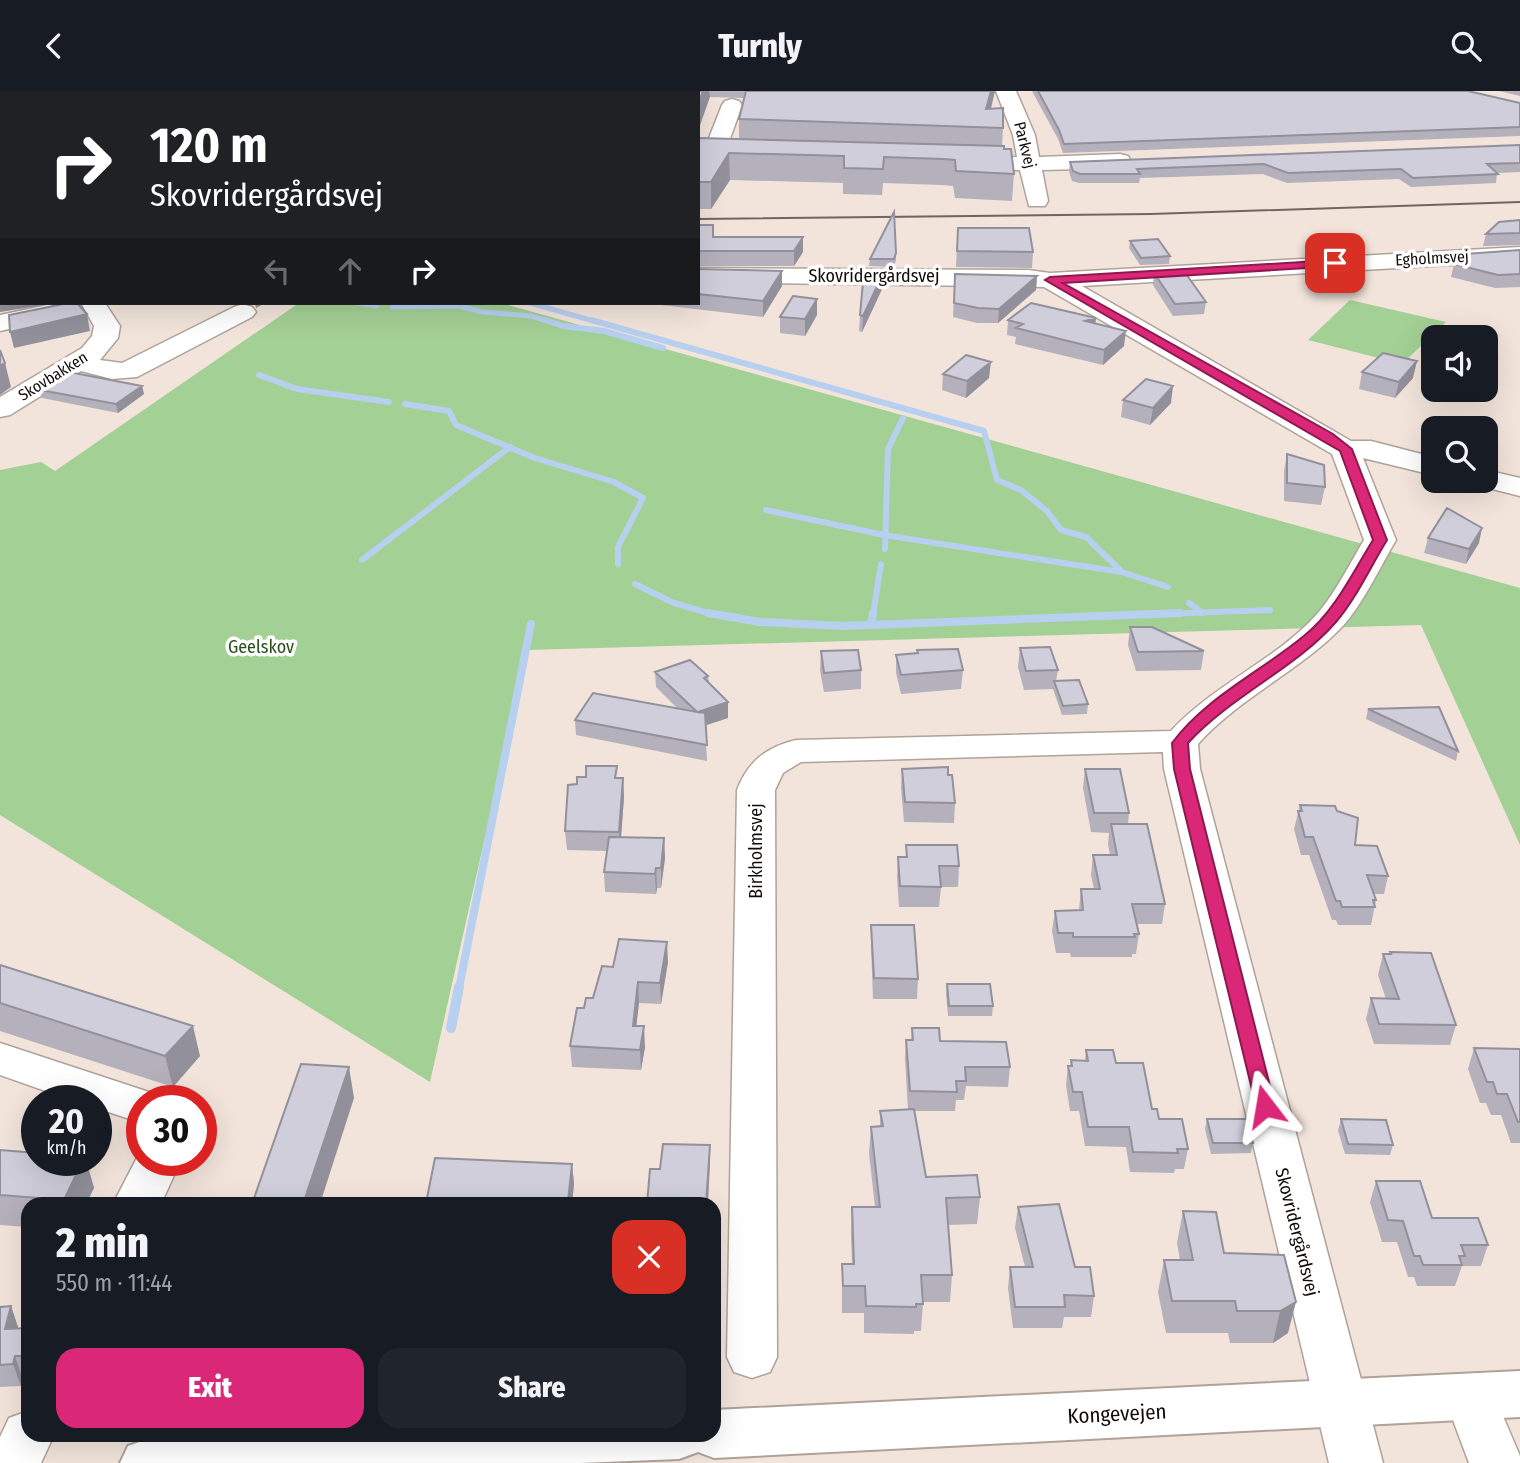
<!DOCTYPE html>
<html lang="en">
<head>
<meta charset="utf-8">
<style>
	body { margin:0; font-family:"Fira Sans Condensed",sans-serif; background:#20242c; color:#f1f3f6; height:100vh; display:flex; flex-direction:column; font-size:26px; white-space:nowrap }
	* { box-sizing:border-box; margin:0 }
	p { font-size:23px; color:#9ea1a6 }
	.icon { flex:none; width:38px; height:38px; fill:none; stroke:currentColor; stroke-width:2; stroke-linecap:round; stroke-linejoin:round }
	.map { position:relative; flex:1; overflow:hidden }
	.side { position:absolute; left:21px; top:1106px; width:700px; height:245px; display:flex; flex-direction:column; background:#171b24; border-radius:21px; box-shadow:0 7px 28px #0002 }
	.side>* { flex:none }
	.banner { position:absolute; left:0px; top:0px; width:700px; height:214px; box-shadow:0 7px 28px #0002; background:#202124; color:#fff; overflow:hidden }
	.fabs { position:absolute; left:1421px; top:234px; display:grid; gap:14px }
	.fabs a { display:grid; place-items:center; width:77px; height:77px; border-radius:14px; background:#171b24; box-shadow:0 7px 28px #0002; font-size:35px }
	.speed { position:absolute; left:21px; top:994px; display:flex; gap:14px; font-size:35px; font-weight:700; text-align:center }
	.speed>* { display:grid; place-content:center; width:91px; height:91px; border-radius:50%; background:#171b24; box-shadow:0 7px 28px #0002; line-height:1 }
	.speed small { font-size:18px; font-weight:400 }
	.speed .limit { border:10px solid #d22; background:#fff; color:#111 }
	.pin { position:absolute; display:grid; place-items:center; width:60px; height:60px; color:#fff; margin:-30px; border-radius:14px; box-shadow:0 4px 10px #0006 }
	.me { position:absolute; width:77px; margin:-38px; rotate:346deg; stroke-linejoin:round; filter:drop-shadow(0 0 5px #0008) }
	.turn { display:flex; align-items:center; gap:24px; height:147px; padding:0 35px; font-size:32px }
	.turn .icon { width:91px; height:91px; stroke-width:2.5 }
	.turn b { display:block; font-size:49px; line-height:60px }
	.lanes { display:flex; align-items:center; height:66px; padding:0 35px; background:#0003; justify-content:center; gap:35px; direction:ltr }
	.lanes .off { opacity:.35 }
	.round { display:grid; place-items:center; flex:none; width:74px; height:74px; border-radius:21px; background:#20242c }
	.summary { display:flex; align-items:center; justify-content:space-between; height:119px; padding:0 35px }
	h1 { font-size:42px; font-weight:800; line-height:52px }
	.action { display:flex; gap:14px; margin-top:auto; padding:14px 35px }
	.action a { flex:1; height:80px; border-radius:21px; background:#db2777; color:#fff; font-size:28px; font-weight:800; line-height:80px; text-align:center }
	.action a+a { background:#20242c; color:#f1f3f6 }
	header { display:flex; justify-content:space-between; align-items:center; height:91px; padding:0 35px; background:#171b24; font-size:32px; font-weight:800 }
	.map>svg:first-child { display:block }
	.green { fill:#a3d094 }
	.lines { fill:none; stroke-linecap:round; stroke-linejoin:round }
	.stream-far3 { stroke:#b7d0ef; stroke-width:5 }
	.stream-far2 { stroke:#b7d0ef; stroke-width:6 }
	.stream-far1 { stroke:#b7d0ef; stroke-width:8 }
	.stream { stroke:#b7d0ef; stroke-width:10 }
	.minor-casing { stroke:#afa299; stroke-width:3 }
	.major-casing { stroke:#afa299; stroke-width:4 }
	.minor { fill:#fff; fill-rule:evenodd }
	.major { fill:#fff; fill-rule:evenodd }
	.tram { stroke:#6f6661; stroke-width:2 }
	.wall { fill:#b4b1bd }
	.shaded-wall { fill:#92909a }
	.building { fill:#d1cedc; stroke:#92909a; stroke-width:2 }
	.route { fill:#db2777; stroke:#8e194d; stroke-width:2 }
	.labels { text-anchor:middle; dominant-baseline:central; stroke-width:7; stroke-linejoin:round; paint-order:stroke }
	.far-street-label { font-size:16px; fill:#100b08; stroke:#fff }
	.street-label { font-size:18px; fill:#100b08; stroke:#fff }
	.park-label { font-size:18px; fill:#284f18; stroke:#fff }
	.near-street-label { font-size:21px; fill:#100b08; stroke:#fff }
</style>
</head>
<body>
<header><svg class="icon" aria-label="back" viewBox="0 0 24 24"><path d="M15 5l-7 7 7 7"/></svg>Turnly<svg class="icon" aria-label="search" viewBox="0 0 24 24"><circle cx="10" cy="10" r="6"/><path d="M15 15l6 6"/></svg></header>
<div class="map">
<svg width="1520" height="1372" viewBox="0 0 1520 1372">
	<rect width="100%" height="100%" fill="#f2e4db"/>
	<path class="green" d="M1350,209L1446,231L1402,273L1308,249Z
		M299,212H501L1520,497V754L1421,534L527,559L430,991L0,724V379L41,371L55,380Z"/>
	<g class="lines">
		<path class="stream-far3" d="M357,212L377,215
			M530,212L597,231
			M392,216L459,215L483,221L531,225L550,231"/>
		<path class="stream-far2" d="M545,229L563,235L604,240L663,257
			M591,229L984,340L997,389L1021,399L1047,420L1061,439L1086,446L1122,481L1168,496
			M259,284L297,298L389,311
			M405,313L449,320L456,334L535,367L614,391L643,407L618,456V473
			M766,419L884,444L1121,481
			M885,458L888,358L903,327
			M362,469L510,356
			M635,493L674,512L715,524
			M1189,512L1203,522
			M873,524L881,473
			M1134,524L1270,519"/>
		<path class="stream-far1" d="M708,522L760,531L843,535L1180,522
			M871,534L873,522
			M459,897L531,533"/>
		<path class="stream" d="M451,937L459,896"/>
		<g class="minor-casing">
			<path id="minor" d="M57,0H78L56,2Z
				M996,0H1016L1035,44L1039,66L1120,63L1128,65L1131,70L1128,75L1120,77L1042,79L1048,110L1045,115H1029L1020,79L962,78L954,76L951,71L954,66L962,64L1017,66L1013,44Z
				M732,8L739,10L742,14L725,62L722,67H706L703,62L722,14L725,10Z
				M0,34H2V46H0Z
				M2,66V81L0,82V67Z
				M1520,156V170L1082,195L1351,350H1371L1433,366V384L1363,367L1396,449C1380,476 1362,515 1341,537C1298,581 1239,607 1198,653L1200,678L1383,1372H1329L1164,678L1163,661L801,671L783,682L775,699L777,1266L770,1281L752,1287L734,1281L727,1266L737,699C748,670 767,656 796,649L1171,640C1214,593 1278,568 1318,522C1336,501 1350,472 1364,449L1332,363L1044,196L698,191V177L1028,179L1050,182Z
				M57,212L66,215L70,220L66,225L0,240V224Z
				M81,212H105L120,235L118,247L100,269L122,272L234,216L243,213L252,216L256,221L252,226L137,286L112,288L81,280L10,324L0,326V306L82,257L92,245L94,235Z
				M1486,379L1520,387V405L1476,394L1473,390H1486Z
				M0,952L158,1004L161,1010H142V1032L96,1017V1010H74L0,984Z
				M142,1057V1069H181L161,1113H113Z
				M1470,1283L1488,1290L1520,1365V1372H1469L1444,1305L1452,1290Z
				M28,1320V1344H54L41,1372H0V1346L9,1327Z"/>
		</g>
		<g class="major-casing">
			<path id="major" d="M1520,1280V1326L714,1367L698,1361L679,1368L580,1372H120L128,1355L148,1348L202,1344H714V1319Z"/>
		</g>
		<use href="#minor" class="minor"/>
		<use href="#major" class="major"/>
		<path class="tram" d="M698,128L1151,123L1520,111"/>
	</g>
	<path class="wall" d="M90,0H628L625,2H91Z
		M643,0H995L991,18L1003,37L1002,55L1014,83L1012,110L955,107L953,95L942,94L883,92L882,104L843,103V92L730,89L711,118H698V47L739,48V28L744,7L710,6L698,2H643Z
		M1032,0H1468L1520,12V45L1063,62L1058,48Z
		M1499,0H1520V5Z
		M1520,54V81L1497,82L1496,92L1411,96L1399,88L1287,92L1263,83L1140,87L1139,92H1079L1072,90L1069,81L1070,71Z
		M894,121L896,170L893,176L869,175L870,168Z
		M1520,129V154L1483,155L1486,143Z
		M698,134H713V146H803V161L794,175H698Z
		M958,137L1033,161L1032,177L956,176Z
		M1130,150L1170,165L1169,173L1140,174L1129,157Z
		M1520,159V196L1495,197L1451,186L1454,173Z
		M698,178L782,180V195L763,226L661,214V212H698Z
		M884,181L883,196L862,241L859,240L860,224Z
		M1154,182L1206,211L1204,223L1173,225L1153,194Z
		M955,183L1037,185L1036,199L998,232H977L953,226Z
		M817,208V224L805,245L780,242V226Z
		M1096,227L1095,233L1124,255L1103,274L1015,253L1016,246L1007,244L1008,229Z
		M1362,281L1413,287L1395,307L1359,298Z
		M943,283L989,287L966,307L942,299Z
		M142,295L144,303L118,322L42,307L40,299Z
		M1123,309L1171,312L1150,334L1121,326Z
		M1287,363L1325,396L1321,414L1284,410V380Z
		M1428,447L1479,452L1466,473L1424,462Z
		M1130,536L1204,560L1201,579L1136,580L1128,554Z
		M1020,557L1058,579L1056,590L1088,613L1087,623L1062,624L1053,598L1024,599L1018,576Z
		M917,559L963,579L961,598L901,603L896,582V564L917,562Z
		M821,560L861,579V598L824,601L820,579Z
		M655,581L708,585L709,592L728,611V627L705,634L707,670L576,644L575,629L677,617L656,596Z
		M1368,618L1458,660L1456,670L1366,628Z
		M902,678L948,684L955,712L954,732L904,731L901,697Z
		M1085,678L1129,722L1128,733L1165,813L1162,833H1137L1139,843L1136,863H1132V866H1071L1070,862H1056L1052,840L1055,820L1079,819L1081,798H1094L1091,784L1093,764H1110L1108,753L1109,742L1091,741L1083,697Z
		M617,687H623L624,706L621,746L664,747L665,767L661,797H657L656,803L605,801L604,781L607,760L567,759L565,740L577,693Z
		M1300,714L1355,754L1388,785L1384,803H1374L1376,809L1371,834H1338L1336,829H1332L1309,764H1301L1294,738Z
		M906,754L959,775L958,796H941L939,816H899L897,786L898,766H906Z
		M871,834L918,888L917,908H873L871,854Z
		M1390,861L1456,934L1450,954L1374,953L1366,928L1371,907L1386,908L1378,884L1383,863H1390Z
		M668,871L661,913L639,912L636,935L645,956L641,979L572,976L570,955L584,917L593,907L613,876Z
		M0,874L200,965L173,996L0,940Z
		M947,893L993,915L992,925H948L946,903Z
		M912,937L940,950L1010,976L1008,996L966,995L964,1009H956L955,1020H914L926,1086L980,1106L977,1133L948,1134L952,1184L950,1211H923L921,1240H914V1243L864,1242V1222H842V1173H852L851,1143L852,1116H875L869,1062L871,1036L880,1035V1020L908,1019L905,968L906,949H911Z
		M1474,957L1520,958V1052H1511L1501,1024H1491L1486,1012H1480L1468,978Z
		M1086,959L1116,972L1159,1028L1188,1058L1184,1078H1175L1174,1082L1130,1081L1126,1056L1085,1055L1079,1020H1070L1066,994L1068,975H1070L1071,969L1085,970Z
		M1207,1028L1253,1052L1251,1062L1211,1063L1205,1038Z
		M1341,1028L1393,1054L1390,1064L1345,1063L1338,1039Z
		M0,1059L37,1069H86L94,1097L86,1113H28V1136L0,1134Z
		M572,1073L574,1093L572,1113H427V1107Z
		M1376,1090L1432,1127L1488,1154L1481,1175H1462L1455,1195H1417L1414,1186H1408L1397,1151H1382L1370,1111Z
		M1018,1116L1075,1176L1094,1205L1091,1226H1064L1062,1237H1013L1008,1197L1010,1176H1025L1015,1137Z
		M1183,1120L1224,1162L1284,1164L1288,1242L1273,1252H1230L1228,1242H1166L1158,1201L1164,1169H1180L1177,1152Z
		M11,1215L18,1237H28V1286H22L21,1295L0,1296V1216Z"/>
	<path class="shaded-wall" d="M589,0H628L625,2H587Z
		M703,0H709L710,6L698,40V13Z
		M991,0H995L986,36V18Z
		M729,62L730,89L711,118V91Z
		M803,146V161L794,175V160Z
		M782,180V195L763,226V210Z
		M884,181L883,196L862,241L863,225Z
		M1037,185L1036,199L998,232L999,218Z
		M0,191H2V212H55L0,221Z
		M817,208V224L805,245V228Z
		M255,212H265L256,217Z
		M87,223L90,240L14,257L10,241Z
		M1096,227L1094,242L1085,230Z
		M1126,240L1124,255L1103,274L1104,259Z
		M1417,270L1413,287L1395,307L1399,291Z
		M991,271L989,287L966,307L967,290Z
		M5,272L11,296L0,304V275Z
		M142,295L144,303L118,322L116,313Z
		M1173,295L1171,312L1150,334L1153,317Z
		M1482,437L1479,452L1466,473L1469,458Z
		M728,611V627L698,637V621Z
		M623,687L624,706L620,760L619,741Z
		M664,747L665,767L661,797V777Z
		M656,777L657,797L656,803L655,783Z
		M667,851L668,871L661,913L660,892Z
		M638,891L639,912L634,955L633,935Z
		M193,935L200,965L173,996L165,965Z
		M644,935L645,956L641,979L640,959Z
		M349,976L354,1007L320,1113H303Z
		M710,1054V1072L708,1113H706Z
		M83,1069H86L94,1097L86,1113H65L64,1109Z
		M572,1073L574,1093L572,1113H568Z
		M1296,1211L1288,1242L1273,1252L1280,1220Z
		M11,1215L18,1236L12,1260L5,1238Z
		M15,1265L22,1286L21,1295L13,1273Z"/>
	<path class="building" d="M116,0H476L475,2H114Z
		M497,0H589L587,2H532Z
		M659,0H703L698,13V2H659Z
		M746,0H991L986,18L1003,17V37L739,28Z
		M1038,0H1468L1520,12V36L1064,53L1059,39Z
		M698,47L1004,55V58H1011L1014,83L956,80L955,69L943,68L884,66L883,78L844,77V65L729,62L711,91H698Z
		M1520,54V72L1487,73L1498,83L1413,87L1401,78L1288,82L1264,73L1137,78L1140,83H1080L1073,80L1070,71Z
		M2,78V191H0V79Z
		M894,121L896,162L894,168H870Z
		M1520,129V142L1486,143L1499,131Z
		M698,134H713V146H803L794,160H698Z
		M958,137H1029L1033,161L957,160Z
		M1158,148L1170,165L1141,167L1130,150Z
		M1520,159V183L1498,184L1454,173L1465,163Z
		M698,178L782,180L763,210L698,203Z
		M864,180L884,181L863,225L860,224Z
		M1184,180L1206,211L1175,213L1154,182Z
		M955,183L1037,185L999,218L978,217L954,212Z
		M793,205L817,208L805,228L780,226Z
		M68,212H77L87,223L10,241L9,224Z
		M1031,212L1096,227L1085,230L1126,240L1104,259L1016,237L1023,233L1008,229Z
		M0,259L5,272L0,275Z
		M1383,262L1417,270L1399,291L1362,281Z
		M966,264L991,271L967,290L943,283Z
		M69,281L142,295L116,313L40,299Z
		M1146,288L1173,295L1153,317L1123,309Z
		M1287,363L1324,374L1325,396L1287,392Z
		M1447,417L1482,437L1469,458L1428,447Z
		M1130,536H1152L1204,560L1138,561Z
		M1050,556L1058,579L1026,580L1020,557Z
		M958,558L963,579L901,584L896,564L918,562L917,559Z
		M858,559L861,579L824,582L821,560Z
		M690,569L708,585L704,587L728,611L698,621L705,622L707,654L575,629L593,602L697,621L655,581Z
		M1079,589L1088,613L1063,615L1054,590Z
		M1439,616L1458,660L1368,618Z
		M586,675H617L615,687H623L619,741L565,740L568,694L577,693V686H586Z
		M948,676V684H952L955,712L905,711L902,678Z
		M1085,678H1120L1129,722H1094Z
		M1300,714L1335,715L1337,720L1358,727L1355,754L1377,755L1388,785L1367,784L1376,809H1373L1375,816H1342L1340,810H1336L1313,746H1305L1298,720H1302Z
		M1111,733H1147L1165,813H1132L1139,843H1134L1135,846H1073V842H1058L1055,820L1083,819L1081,798H1100L1093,764H1117Z
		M609,746L664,747L661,777H656L655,783L604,781Z
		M906,754H957L959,775H939L941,796L900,795L898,766H907Z
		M871,834H914L918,888L874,887Z
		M619,848L667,851L660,892L638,891L633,935H644L640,959L570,955L577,917H584L586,907H593L602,875L613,876Z
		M1390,861L1431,862L1456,934L1379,933L1371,907L1399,908L1383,863H1391Z
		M0,874L193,935L165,965L0,912Z
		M947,893H990L993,915H949Z
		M912,937H939L940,950L1006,951L1010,976H965L966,990H956L957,1001L910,1000L906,949H913Z
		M1474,957L1520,958V1031H1518L1507,1003H1497L1493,991H1487Z
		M1086,959H1113L1116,972H1143L1152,1018H1157L1159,1028H1182L1188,1058H1177L1178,1062L1133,1061L1129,1036H1088L1082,1001H1073L1068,975H1072L1071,969L1088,970Z
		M301,973L349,976L303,1113H252Z
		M914,1018L926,1086L977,1084L980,1106L946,1107L952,1184H921L923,1213H916V1216L866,1215L865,1195H843L842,1173H854L852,1116H880L871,1036L883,1035L880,1020Z
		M1207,1028H1247L1253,1052H1213Z
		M1341,1028L1386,1029L1393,1054L1348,1053Z
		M663,1053L710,1054L706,1113H647L650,1078H660Z
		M0,1059L37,1062V1069H83L64,1109L0,1104Z
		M435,1067L572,1073L568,1110L427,1107Z
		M1376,1090H1420L1432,1127H1478L1488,1154H1461L1465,1165H1459L1462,1174H1423L1420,1165H1414L1403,1130L1388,1129Z
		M1059,1113L1075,1176H1090L1094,1205L1064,1204L1065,1216H1015L1010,1176H1033L1018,1116Z
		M1183,1120L1216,1121L1224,1162L1284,1164L1296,1211L1280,1220H1237L1235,1210H1172L1164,1169H1193Z
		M11,1215L5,1238L28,1237V1263L27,1265H15L13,1273L0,1274V1216Z"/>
	<path class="route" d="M1335,169L1339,170V175L1063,192L1333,343L1352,358L1387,449C1371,475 1356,508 1336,531C1296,577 1231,605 1188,652L1190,678L1275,1015L1272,1020H1259L1256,1015L1174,678L1172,652C1206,606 1262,580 1305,544C1335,520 1353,481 1373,449L1340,360L1045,189L1050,186Z"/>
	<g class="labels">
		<g class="far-street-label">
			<text transform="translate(1025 54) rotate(76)">Parkvej</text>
			<text transform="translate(1432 167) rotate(-3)">Egholmsvej</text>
			<text transform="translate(53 285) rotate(-32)">Skovbakken</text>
		</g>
		<g class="street-label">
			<text x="874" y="185">Skovridergårdsvej</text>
			<text transform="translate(756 760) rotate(-90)">Birkholmsvej</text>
			<text transform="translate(1297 1141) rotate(76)">Skovridergårdsvej</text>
		</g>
		<g class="park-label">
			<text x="261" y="556">Geelskov</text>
		</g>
		<g class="near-street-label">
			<text transform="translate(1117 1323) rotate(-3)">Kongevejen</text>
		</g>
	</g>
</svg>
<div class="fabs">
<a><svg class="icon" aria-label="sound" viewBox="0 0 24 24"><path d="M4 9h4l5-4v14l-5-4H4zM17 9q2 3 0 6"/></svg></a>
<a><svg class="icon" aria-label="search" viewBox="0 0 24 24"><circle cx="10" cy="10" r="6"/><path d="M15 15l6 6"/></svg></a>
</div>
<div class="speed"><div>20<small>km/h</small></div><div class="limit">30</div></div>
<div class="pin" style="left:1335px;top:172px;background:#d93025"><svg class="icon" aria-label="arrive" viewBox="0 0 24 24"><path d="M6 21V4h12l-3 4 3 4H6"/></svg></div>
<svg class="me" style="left:1265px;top:1015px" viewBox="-20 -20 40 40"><path d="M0-17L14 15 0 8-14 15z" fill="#db2777" stroke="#fff" stroke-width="4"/></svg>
<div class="banner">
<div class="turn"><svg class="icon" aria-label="right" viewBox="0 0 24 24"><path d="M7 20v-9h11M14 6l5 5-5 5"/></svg><div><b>120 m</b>Skovridergårdsvej</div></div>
<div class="lanes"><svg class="icon off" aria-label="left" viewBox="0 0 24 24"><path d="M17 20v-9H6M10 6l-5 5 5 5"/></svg><svg class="icon off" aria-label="ahead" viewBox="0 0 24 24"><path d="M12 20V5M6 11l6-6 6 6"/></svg><svg class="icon" aria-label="right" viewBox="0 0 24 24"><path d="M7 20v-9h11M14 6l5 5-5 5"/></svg></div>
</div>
<section class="side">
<div class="summary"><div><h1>2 min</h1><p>550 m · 11:44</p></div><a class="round" style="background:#d93025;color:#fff"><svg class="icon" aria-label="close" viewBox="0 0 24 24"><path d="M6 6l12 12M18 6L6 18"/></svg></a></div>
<div class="action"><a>Exit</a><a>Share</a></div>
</section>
</div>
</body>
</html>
